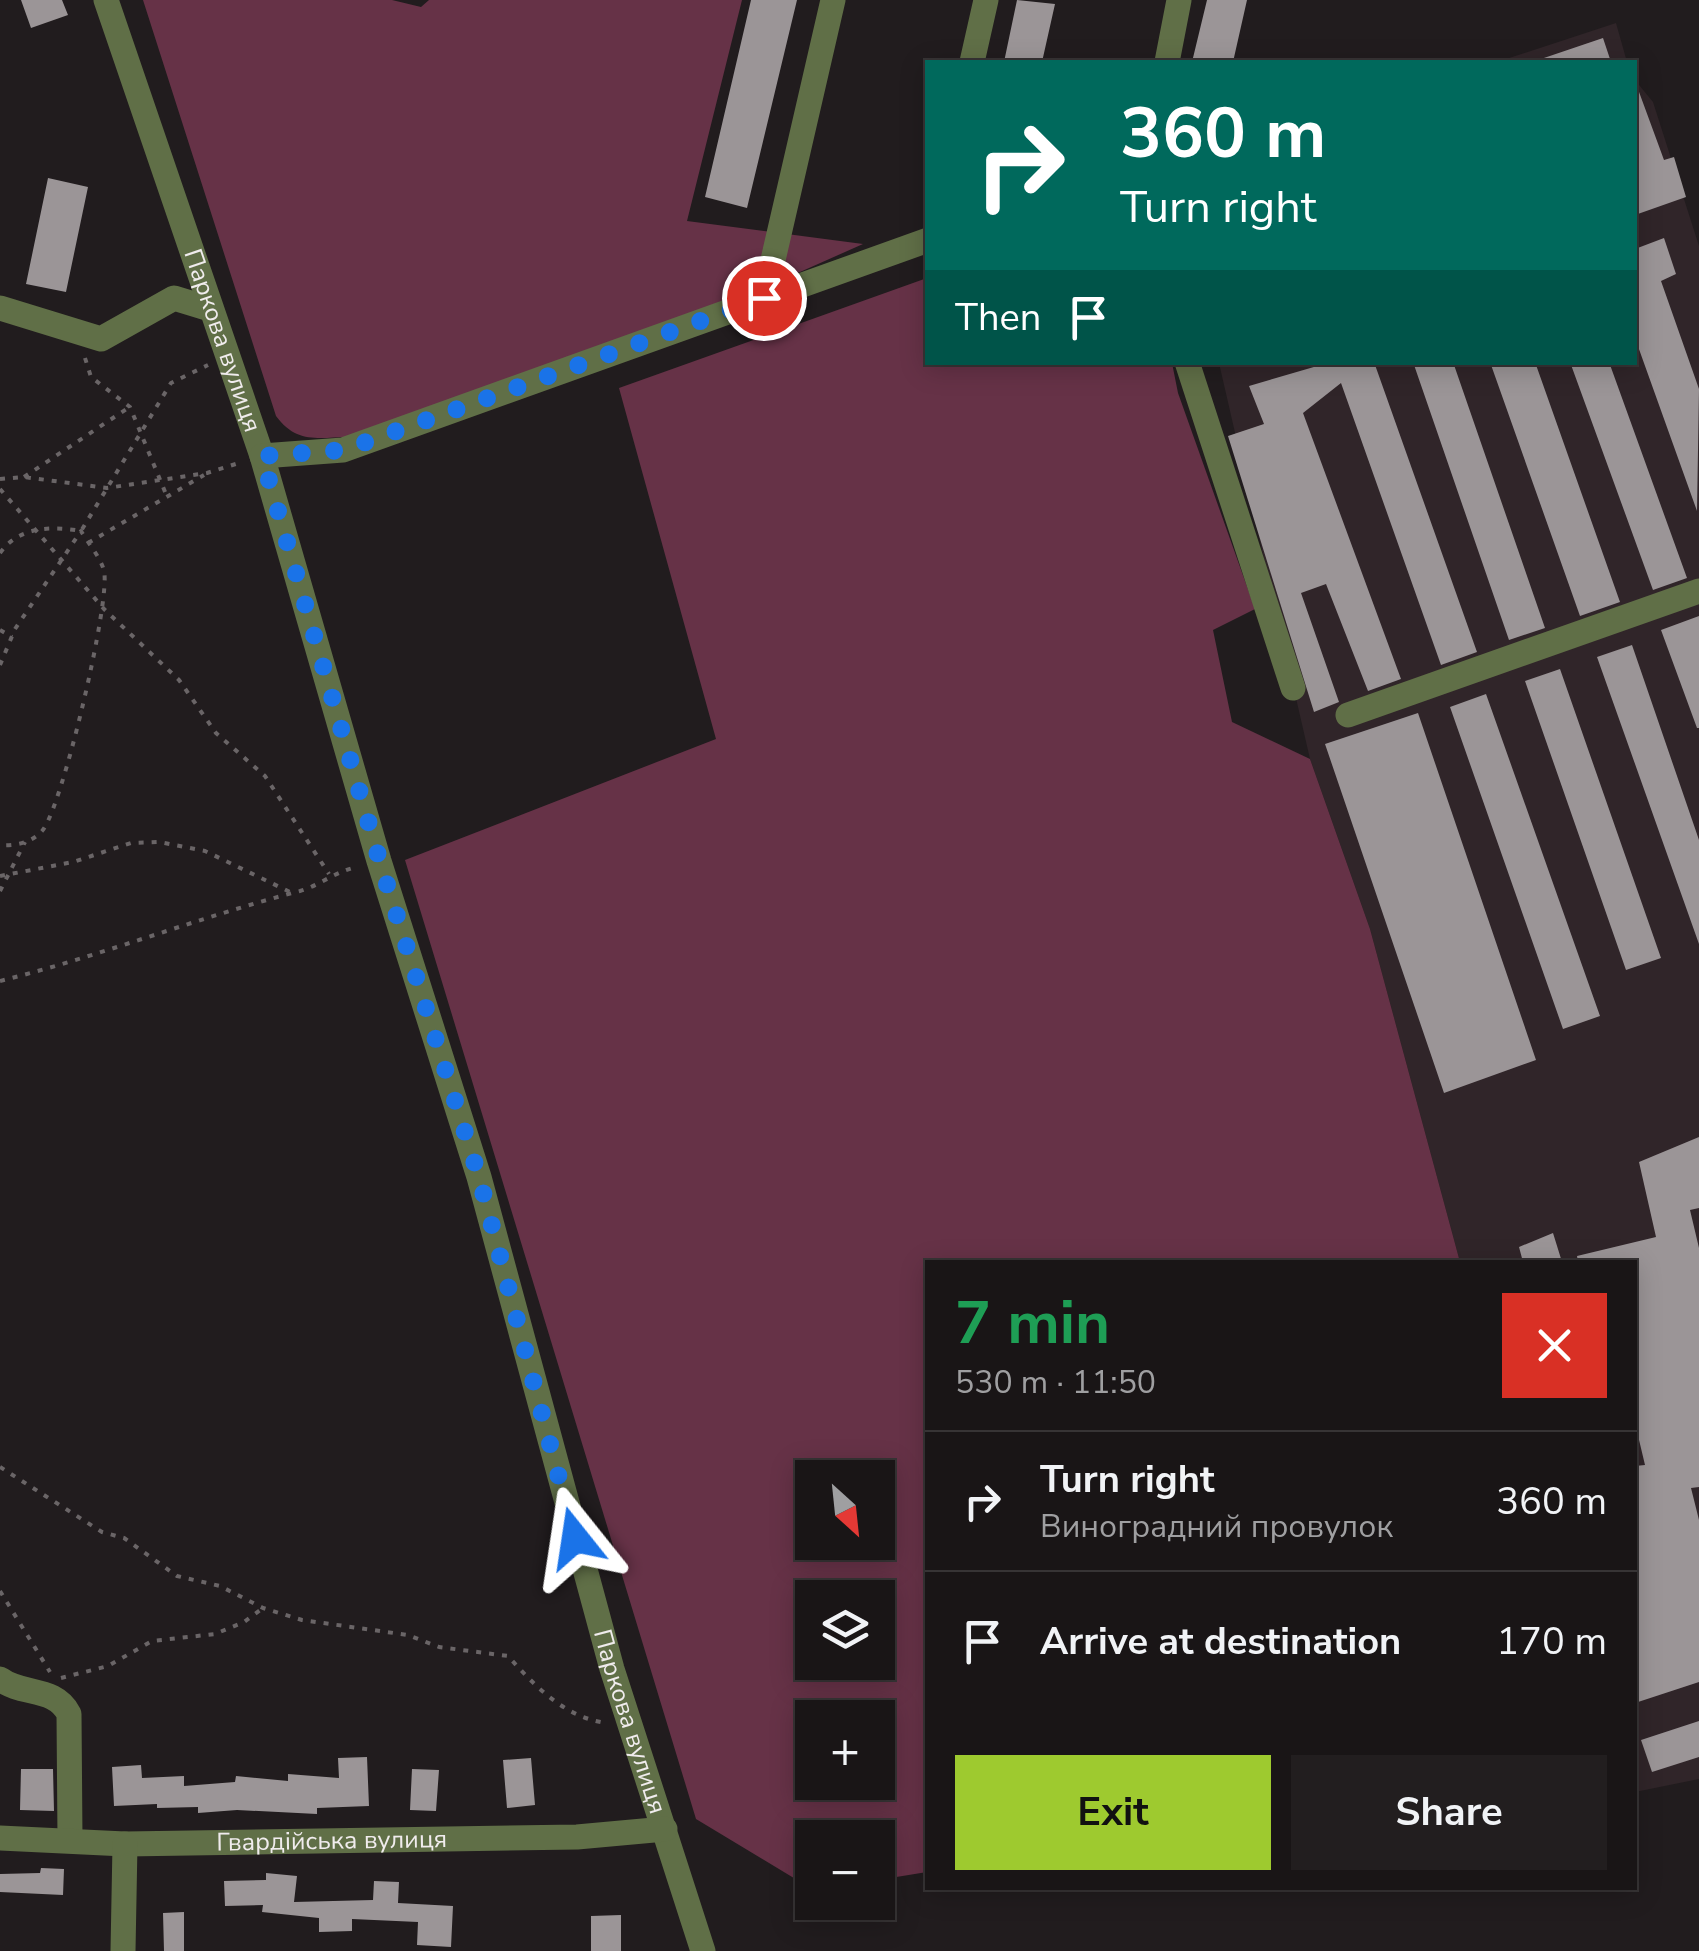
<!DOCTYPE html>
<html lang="en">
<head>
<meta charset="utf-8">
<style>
	body { margin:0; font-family:"Nunito Sans",sans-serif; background:#221e1f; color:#f1f3f6; height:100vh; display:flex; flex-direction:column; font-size:38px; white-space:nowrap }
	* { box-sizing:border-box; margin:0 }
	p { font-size:32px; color:#9f9fa1 }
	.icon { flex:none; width:55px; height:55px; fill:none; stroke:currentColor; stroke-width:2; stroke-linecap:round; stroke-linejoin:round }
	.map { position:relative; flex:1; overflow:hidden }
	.drawer { position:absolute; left:925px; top:1260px; width:712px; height:630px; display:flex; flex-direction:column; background:#191516; border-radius:0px; box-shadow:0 5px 25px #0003,0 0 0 2px #373435 }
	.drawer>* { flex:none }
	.banner { position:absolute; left:925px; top:60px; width:712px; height:305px; border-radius:0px; box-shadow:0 5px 25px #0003,0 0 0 2px #373435; background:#00695c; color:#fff; overflow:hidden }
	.needle { width:65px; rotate:153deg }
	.controls { position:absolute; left:795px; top:1460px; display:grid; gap:20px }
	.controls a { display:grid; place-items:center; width:100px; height:100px; border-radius:0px; background:#191516; box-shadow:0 5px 25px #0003,0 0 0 2px #373435; font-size:50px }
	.pin { position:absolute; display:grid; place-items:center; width:85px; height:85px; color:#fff; margin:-42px; border:5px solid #fff; border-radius:50%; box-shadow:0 2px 10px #0007 }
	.me { position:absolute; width:110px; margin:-55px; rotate:345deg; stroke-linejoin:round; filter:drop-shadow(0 0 8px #0008) }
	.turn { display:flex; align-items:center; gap:35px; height:210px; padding:0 30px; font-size:45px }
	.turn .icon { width:130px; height:130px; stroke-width:2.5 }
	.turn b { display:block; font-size:70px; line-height:85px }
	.then { display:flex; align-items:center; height:95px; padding:0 30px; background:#0003; gap:20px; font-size:38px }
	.round { display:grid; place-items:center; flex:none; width:105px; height:105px; border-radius:0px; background:#221e1f }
	.overview { display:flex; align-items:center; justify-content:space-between; height:170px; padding:0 30px }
	h1 { font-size:60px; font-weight:700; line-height:75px; color:#1e9e55 }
	.primary-button { display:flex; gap:20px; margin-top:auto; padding:20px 30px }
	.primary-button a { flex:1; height:115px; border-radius:0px; background:#9eca2f; color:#111; font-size:40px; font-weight:700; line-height:115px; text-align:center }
	.primary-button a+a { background:#221e1f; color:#f1f3f6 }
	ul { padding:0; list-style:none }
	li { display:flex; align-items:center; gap:30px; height:140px; padding:0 30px; border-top:2px solid #373435 }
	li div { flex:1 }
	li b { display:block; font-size:38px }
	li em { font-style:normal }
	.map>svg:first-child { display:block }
	.built { fill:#302529 }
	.forest { fill:#663247; fill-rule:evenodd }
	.building { fill:#9b9597 }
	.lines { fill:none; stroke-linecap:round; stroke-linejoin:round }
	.path { stroke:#6a6567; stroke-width:4; stroke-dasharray:5 8; stroke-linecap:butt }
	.minor { stroke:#606f47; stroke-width:25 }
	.route { stroke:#1a73e8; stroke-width:18; stroke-dasharray:0 32.4 }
	.labels { text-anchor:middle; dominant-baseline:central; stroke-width:10; stroke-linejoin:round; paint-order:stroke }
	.street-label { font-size:25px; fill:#f0eced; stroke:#211c1e }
</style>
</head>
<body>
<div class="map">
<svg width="1699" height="1951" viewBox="0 0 1699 1951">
	<rect width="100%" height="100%" fill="#211c1e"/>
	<path class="built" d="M1616,23L1627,62H1497Z
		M1635,80L1653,102L1699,246V1779L1635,1792V1262H1460L1370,929L1310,759L1219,363L1635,362Z"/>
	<path class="forest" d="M143,0H392L421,7L429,0H742L687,221L863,244L782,280L347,437C316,438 296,443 276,416Z
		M927,278L928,362L1172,363L1178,393L1255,609L1213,630L1232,722L1310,759L1370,929L1460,1262H928L927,1872L878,1880V1838H812V1889L696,1819L405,860L716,739L619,388ZM812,1478H878V1542H812ZM812,1598H878V1662H812ZM812,1718H878V1782H812Z"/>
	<path class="building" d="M21,0H62L68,15L31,28Z
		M751,0H797L747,208L705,197Z
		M1017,0L1055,4L1042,62H1004Z
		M1207,0H1247L1233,62H1192Z
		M1603,38L1611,62H1539L1538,60Z
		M1635,81L1664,160L1674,157L1686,197L1635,215Z
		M48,178L88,187L66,292L26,284Z
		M1664,238L1676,274L1661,281L1699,389L1697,511L1635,338V249Z
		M1331,362H1374L1477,652L1441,665L1341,383L1303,413L1401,679L1368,691L1326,584L1301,593L1339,702L1314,712L1228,436L1264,424L1249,386Z
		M1413,362H1453L1545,628L1509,640Z
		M1490,362H1535L1620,602L1580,616Z
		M1570,362H1609L1687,578L1653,590Z
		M1699,616V728H1697L1661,630Z
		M1632,645L1699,840V944L1597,657Z
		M1560,669L1661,958L1626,970L1525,681Z
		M1486,694L1600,1016L1563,1029L1450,707Z
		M1418,713L1536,1060L1444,1093L1325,744Z
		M1699,1137V1208L1690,1210L1699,1248V1487L1691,1488L1699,1520V1682L1635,1703V1466L1645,1465L1635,1423V1262H1578L1577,1256L1656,1237L1639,1162Z
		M1553,1233L1562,1262H1523L1519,1247Z
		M1699,1721V1757L1652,1772L1641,1740Z
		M367,1757L369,1806L317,1808V1814L237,1810L198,1813V1807L157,1808V1804L114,1806L112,1767L141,1765L142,1778L184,1776V1786L235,1782L236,1776L288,1781V1774L339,1778L338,1758Z
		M531,1758L535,1805L507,1808L503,1760Z
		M21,1769H53L54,1811L20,1810Z
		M412,1769L439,1770L436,1811L410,1810Z
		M41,1868L64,1869L63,1895L0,1892V1874L40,1873Z
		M266,1873L297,1876L294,1902L373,1900L374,1881L399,1882L398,1903L453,1906L451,1947L417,1945L418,1922L352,1919V1931L319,1932V1918L262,1912L263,1905L225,1906L224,1881L266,1880Z
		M184,1912V1951H164L163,1913Z
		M621,1915V1951H591V1916Z"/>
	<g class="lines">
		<path class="path" d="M85,358L91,377L130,407L168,499
			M24,477L128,408
			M0,479L24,477L107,488L207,473L242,462
			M0,489L104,609L179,680L216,733L265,776L329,874
			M88,543L204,475
			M0,553C19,526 52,526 81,531L171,383L208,365
			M0,630L12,637
			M0,665L15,629L81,531C88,543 101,558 104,571C111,600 62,809 42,831C32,843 14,846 0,845
			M0,876L73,862L131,843L159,842L205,851L290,892
			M0,891L25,842
			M0,981C101,956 199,917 300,891C318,886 333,873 356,867
			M0,1467L102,1532L124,1538L177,1576L220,1586L263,1608L302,1620L408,1635L439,1647L508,1656C535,1686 564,1717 606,1723
			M0,1591L50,1672
			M61,1678L108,1666L152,1641L215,1634L244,1622L263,1608"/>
		<g class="minor">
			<path id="s1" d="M106,0L262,456L379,861L479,1177L612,1669L703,1951"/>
			<path d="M972,62L986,0"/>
			<path d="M1167,62L1179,0"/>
			<path d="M764,299L833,0"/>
			<path d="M0,308L101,339L174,298L210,309"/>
			<path d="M1187,362L1293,688"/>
			<path d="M262,456L343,450L928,240"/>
			<path d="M1348,715L1699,591"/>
			<path d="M0,1679C22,1696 55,1686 69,1714L70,1839"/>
			<path id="s2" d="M0,1838L125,1844L577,1837L665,1829"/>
			<path d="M123,1951L125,1844"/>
		</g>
	</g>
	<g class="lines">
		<path class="route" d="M575,1538L479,1177L380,862L262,456L344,450L764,298"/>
	</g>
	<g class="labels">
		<g class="street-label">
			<text stroke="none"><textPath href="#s1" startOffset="360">Паркова вулиця</textPath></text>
			<text stroke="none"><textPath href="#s1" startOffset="1800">Паркова вулиця</textPath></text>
			<text stroke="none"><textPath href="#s2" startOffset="332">Гвардійська вулиця</textPath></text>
		</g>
	</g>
</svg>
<div class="controls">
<a><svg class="needle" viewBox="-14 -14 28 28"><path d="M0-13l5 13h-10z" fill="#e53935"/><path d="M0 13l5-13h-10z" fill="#9f9fa1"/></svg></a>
<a><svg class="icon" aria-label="layers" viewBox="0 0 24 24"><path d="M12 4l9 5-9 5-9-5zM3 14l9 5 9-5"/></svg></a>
<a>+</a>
<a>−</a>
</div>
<div class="pin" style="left:764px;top:298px;background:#d93025"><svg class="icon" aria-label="arrive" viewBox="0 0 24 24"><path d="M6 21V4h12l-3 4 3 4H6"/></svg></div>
<svg class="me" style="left:575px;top:1538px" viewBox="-20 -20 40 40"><path d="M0-17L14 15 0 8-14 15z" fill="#1a73e8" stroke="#fff" stroke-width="4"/></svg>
<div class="banner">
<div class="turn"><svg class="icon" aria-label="right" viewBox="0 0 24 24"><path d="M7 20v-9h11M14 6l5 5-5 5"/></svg><div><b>360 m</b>Turn right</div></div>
<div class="then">Then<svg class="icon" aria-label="arrive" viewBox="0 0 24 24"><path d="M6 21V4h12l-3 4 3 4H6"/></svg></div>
</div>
<section class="drawer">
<div class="overview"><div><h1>7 min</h1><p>530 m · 11:50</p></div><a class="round" style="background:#d93025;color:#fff"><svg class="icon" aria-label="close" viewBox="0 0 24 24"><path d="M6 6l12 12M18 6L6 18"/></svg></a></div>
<ul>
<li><svg class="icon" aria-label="right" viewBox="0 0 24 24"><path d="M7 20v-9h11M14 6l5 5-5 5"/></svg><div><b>Turn right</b><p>Виноградний провулок</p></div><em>360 m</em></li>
<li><svg class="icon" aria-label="arrive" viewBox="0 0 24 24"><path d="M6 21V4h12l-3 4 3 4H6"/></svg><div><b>Arrive at destination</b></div><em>170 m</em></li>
</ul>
<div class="primary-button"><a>Exit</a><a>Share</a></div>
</section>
</div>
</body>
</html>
